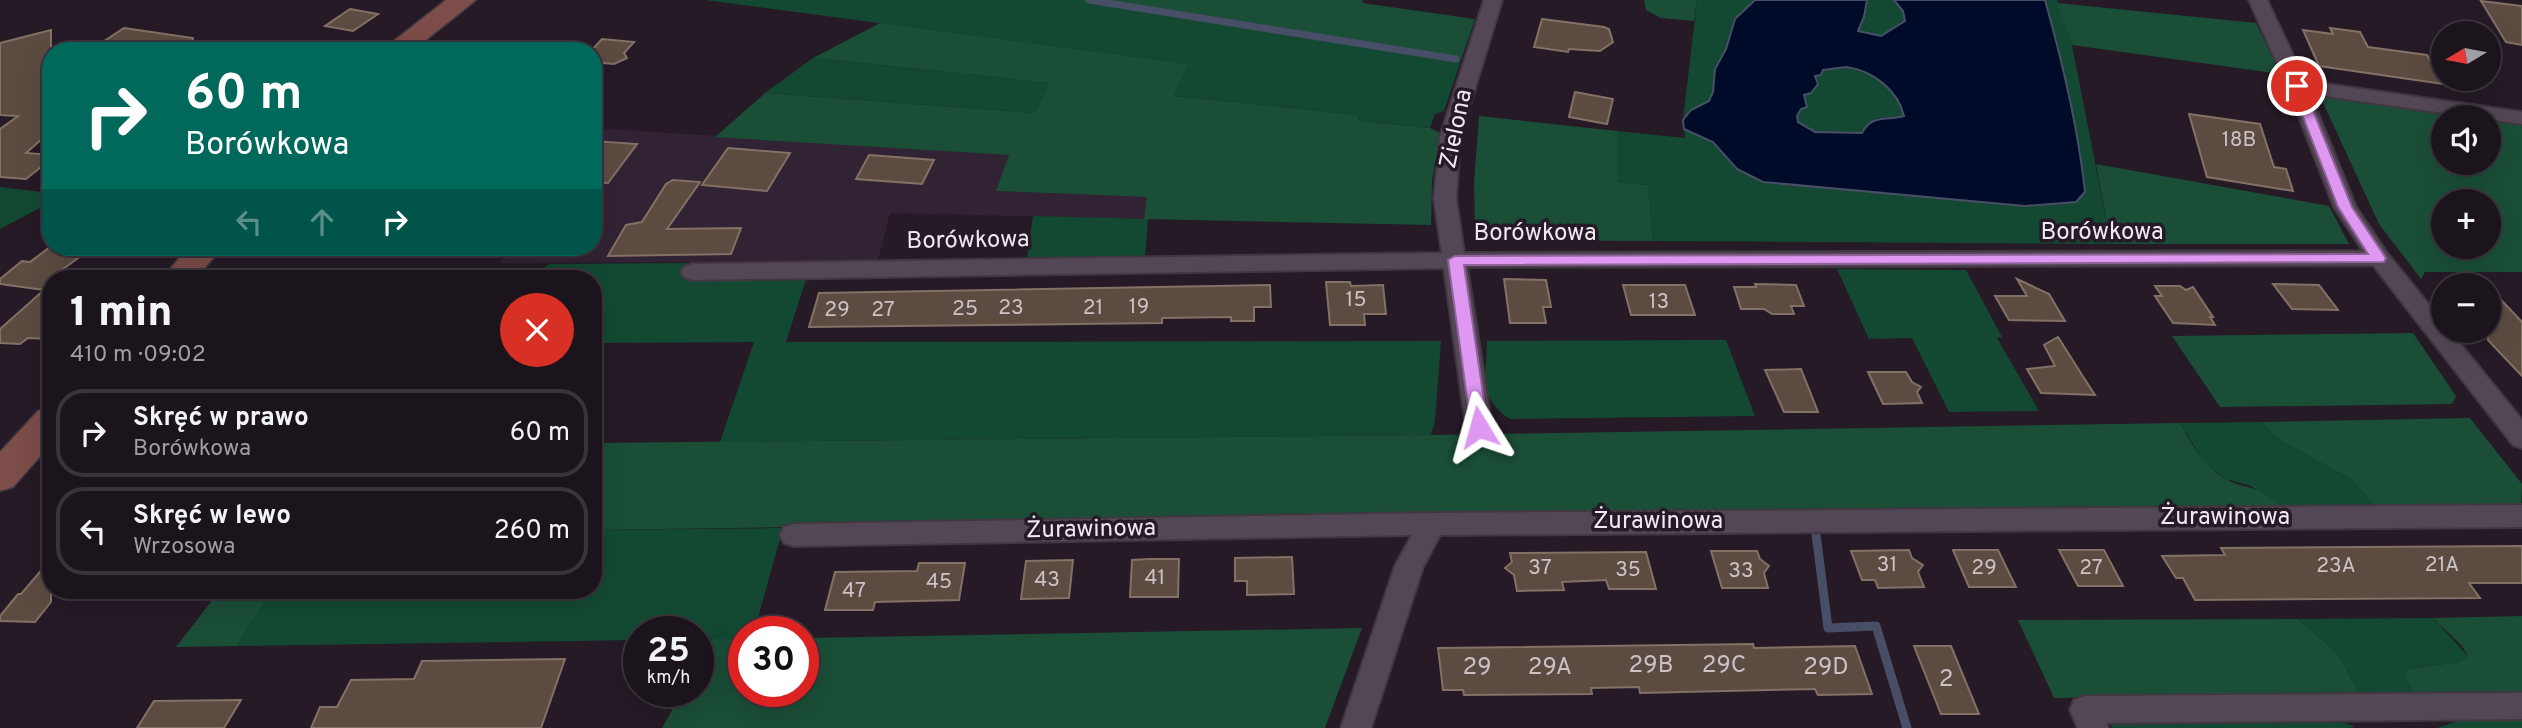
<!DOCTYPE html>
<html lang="pl">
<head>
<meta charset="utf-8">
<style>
	body { margin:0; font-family:Overpass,sans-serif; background:#292129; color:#f1f3f6; height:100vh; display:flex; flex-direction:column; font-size:26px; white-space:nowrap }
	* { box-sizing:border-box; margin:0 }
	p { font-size:23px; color:#a09ea3 }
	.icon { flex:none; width:38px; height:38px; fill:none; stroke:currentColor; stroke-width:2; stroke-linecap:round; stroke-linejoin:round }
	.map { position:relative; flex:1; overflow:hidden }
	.sheet { position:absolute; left:42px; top:270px; width:560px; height:329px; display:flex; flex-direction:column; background:#1c141c; border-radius:28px; box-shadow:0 7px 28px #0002,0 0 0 2px #3a333b }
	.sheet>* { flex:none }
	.banner { position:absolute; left:42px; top:42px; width:560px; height:214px; border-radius:28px; box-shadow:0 7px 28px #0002,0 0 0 2px #3a333b; background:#00695c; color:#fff; overflow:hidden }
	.needle { width:46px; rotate:260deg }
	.buttons { position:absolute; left:2431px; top:21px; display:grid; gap:14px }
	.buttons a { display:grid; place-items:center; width:70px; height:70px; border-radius:50%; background:#1c141c; box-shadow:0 7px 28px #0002,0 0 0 2px #3a333b; font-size:35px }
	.speed { position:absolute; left:623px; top:616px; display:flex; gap:14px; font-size:35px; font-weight:700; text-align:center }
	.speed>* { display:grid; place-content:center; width:91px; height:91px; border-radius:50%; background:#1c141c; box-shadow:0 7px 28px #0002,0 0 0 2px #3a333b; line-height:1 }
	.speed small { font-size:18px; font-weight:400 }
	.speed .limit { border:10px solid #d22; background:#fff; color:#111 }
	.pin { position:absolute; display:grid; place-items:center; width:60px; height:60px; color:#fff; margin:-30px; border:4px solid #fff; border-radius:50%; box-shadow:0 2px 7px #0007 }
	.me { position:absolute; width:77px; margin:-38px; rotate:352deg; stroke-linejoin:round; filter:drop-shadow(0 0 5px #0008) }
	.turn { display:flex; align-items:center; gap:24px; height:147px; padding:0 28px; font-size:32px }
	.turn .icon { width:91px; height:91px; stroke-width:2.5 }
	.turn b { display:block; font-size:49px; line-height:60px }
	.lanes { display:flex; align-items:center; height:66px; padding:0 28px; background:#0003; justify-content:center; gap:35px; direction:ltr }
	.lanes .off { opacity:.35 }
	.round { display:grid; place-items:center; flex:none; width:74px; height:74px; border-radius:37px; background:#292129 }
	.summary { display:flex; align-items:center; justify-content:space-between; height:119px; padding:0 28px }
	h1 { font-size:42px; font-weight:800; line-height:52px }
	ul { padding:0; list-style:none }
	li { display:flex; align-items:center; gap:21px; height:88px; margin:0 14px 10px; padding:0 14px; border:4px solid #3a333b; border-radius:28px }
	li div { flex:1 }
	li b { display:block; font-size:26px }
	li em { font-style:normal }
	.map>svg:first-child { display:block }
	.built { fill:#322334 }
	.green { fill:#134932 }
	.forest { fill:#1a4e37; fill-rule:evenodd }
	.water { fill:#000b2a; stroke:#484e66; stroke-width:2; fill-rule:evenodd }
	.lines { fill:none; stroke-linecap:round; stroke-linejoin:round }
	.stream-far1 { stroke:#484e66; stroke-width:7 }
	.stream { stroke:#484e66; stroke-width:9 }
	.building { fill:#5c4b41; stroke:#837166; stroke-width:2 }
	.street-casing { stroke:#403741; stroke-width:4 }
	.secondary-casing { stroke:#403741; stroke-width:3 }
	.street { fill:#544755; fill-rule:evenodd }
	.secondary { fill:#7c4d49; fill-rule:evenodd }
	.route { fill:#df98f2; stroke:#91639d; stroke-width:2 }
	.labels { text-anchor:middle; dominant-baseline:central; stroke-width:7; stroke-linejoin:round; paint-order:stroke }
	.number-label { font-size:21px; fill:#cbc2c5 }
	.street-label { font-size:24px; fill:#f0e9f1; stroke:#251a26 }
	.near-number-label { font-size:24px; fill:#cbc2c5 }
</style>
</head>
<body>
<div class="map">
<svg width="2522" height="728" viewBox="0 0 2522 728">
	<rect width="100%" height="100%" fill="#251a26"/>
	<path class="built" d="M593,128L1009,155L997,191L1148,197L1144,219L890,213L878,261L500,263L510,247H593Z"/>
	<path class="green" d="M705,0H1109L1462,57L1444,111L1435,114L1430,128L1358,121L1359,115L1174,96L1187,64Z
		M1697,0H1755L1735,19L1726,49L1715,70L1713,92L1709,101L1691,110L1683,120Z
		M1867,0H1894L1903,11L1905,21L1881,36L1858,31Z
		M2045,0H2057L2072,45L2111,244L1653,241L1648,185L1617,182V131L1685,138L1684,129L1713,142L1737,169L2084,192C2078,125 2063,64 2045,0Z
		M813,58L1051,83L1035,113L765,93Z
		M1846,67C1873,70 1897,90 1905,116L1877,118L1862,133L1815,132L1798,122C1796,115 1802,102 1804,95L1811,93L1814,76L1823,70Z
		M0,187L51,193V202L0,229Z
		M1033,216L1148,219L1145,258L1027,259Z
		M688,263L684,276H807L786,342L1441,341L1435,421L1431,435L720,442L754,342L593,343V278H531L549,264Z
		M1837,269L1966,270L2002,337L1997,338L2039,411L1949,412L1912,338L1869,339Z
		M1726,340L1755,416L1510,419C1478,398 1486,375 1487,341Z
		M2262,422L2275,437L2352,480L2377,508L2281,509L2251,486L2226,479L2205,464L2180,423Z
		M783,528L754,632H744V639L698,640V632H639V640L236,646L274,590H593V530Z
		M2433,618L2468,656L2459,662L2409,669L2404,672L2414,695H2360L2338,654L2298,619Z
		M2309,713L2355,726L2350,728H2112L2107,718Z
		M2522,718V728H2437L2464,719Z"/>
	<path class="forest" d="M1109,0H1363L1362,3L1475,19L1462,57Z
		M1644,0H1697L1694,21L1661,18L1646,10Z
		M2057,3L2256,23L2281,74L2072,45Z
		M880,23L1188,64L1174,96L1359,115L1358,121L1430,128L1440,133L1432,181L1431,225L1144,219L1147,197L996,191L1009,155L715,137L765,93L1035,113L1050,83L813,58Z
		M2320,96L2467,117H2443V163H2488L2489,120L2522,125V272H2425L2421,279L2379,224ZM2443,201H2488V247H2443Z
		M1479,116L1617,131V182L1648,185L1653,241L1494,240L1475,228L1474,183Z
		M2096,164L2329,206L2349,244H2111Z
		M2413,333L2456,396L2452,404L2220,407L2172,336Z
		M2470,418L2522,484L2521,508H2377L2352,480L2275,437L2262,422Z
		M2180,423C2192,445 2203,465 2224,478C2248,492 2259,482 2281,509L1839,511L593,530V443L1431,435Z
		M220,590H274L236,646L176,647Z
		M2522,616V694L2414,695L2404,673L2409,669L2459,662L2468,656L2462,646L2433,618Z
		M2298,619L2338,654L2360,695L2054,698L2018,620Z
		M1362,628L1325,728H662L683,691H698V664L712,639H744V691H803V638Z"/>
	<path class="water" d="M1755,0H1867L1864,17L1858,31L1881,36L1905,21L1903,11L1894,0H2045C2063,64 2078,126 2085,192L2076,202L2025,206L1763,182L1737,169L1713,142L1684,129L1683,120L1691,110L1709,101L1713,92L1715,69L1726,49L1735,19ZM1846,67C1872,70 1898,90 1904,116C1886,121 1872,114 1862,133L1815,132L1798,122L1797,116L1801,109L1807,107L1804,95L1811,93L1818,84L1815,76L1821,75L1823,70Z"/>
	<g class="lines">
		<path class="stream-far1" d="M1089,0L1456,59"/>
		<path class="stream" d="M1816,534L1828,628L1876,626L1907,728"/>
	</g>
	<path class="building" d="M2481,1L2522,6V45L2506,42Z
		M350,9L378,14L353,31L325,26Z
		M1542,19L1604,27L1609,29L1613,42L1600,51L1569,49L1568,52L1534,47Z
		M124,28L193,38L192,51H89Z
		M2330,28L2360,32L2368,47L2427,55L2443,84L2319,66L2303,30L2333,34Z
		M51,30V131L26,153L51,155V159L26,179L0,177V129L18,116L0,115V43Z
		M602,39L634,42L624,53L627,58L614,64L593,62V49Z
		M1575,92L1613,99L1607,124L1569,117Z
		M2189,114L2260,124L2274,167L2286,169L2293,191L2207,177Z
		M593,141L637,144L608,183L593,182Z
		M728,148L790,153L767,191L702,185Z
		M869,155L934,160L922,184L856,179Z
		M673,180L700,182L667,229L741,228L731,254L608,256L626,225L642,222L666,184Z
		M50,247H93L51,278V339L28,338L20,344L0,343V329L44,290L0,284V279L22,261L30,262Z
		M1504,279L1546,280L1551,307H1543L1546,323H1510Z
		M2017,279L2049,294L2065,321L2009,320L1995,296H2027Z
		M1326,282H1350L1351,286L1383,285L1386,314H1364L1365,325H1330Z
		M1755,284L1796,285L1804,306H1791L1794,314H1772L1764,309H1741L1734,287H1756Z
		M2273,284L2319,285L2338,310L2292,309Z
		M1270,285L1271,307H1254V321H1231V317L1162,318V323L809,327L819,293Z
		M1623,285H1685L1695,315H1631Z
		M2155,286H2180L2186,290L2193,287L2213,317H2210L2215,325L2173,323L2155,296H2162Z
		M2488,286L2522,322V376L2488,340Z
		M2058,337L2084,378L2095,395L2041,393L2027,369L2055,366L2044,345Z
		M1801,369L1818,412H1784L1765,370Z
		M1868,372H1906L1912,382L1921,387L1917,392L1922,403L1883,404Z
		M2522,546V583H2469L2480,598L2195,600L2183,578H2176L2162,556L2225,555L2221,548Z
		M1909,550L1912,558L1923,565L1918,572L1924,587L1878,588L1875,580H1862L1851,551Z
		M1953,550H1998L2016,587H1969Z
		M2059,550H2104L2123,586H2078Z
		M1711,551H1757L1760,559L1769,566L1764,573L1768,588H1722Z
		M1646,552L1656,589H1609L1606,580L1562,582L1564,590L1517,591L1514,575L1505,568L1512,562L1510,553Z
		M1292,557L1294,594L1247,595V581H1235V558Z
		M51,559V602L35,622L0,621V616L18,594H21Z
		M1150,559H1179L1178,597H1130L1132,560Z
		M1073,560L1069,598L1021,599L1026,561Z
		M919,563H965L959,600L875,602L873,610H825L835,572L917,571Z
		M1753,644L1754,648L1855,646L1872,694L1818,695L1815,689L1640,693L1639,687L1591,688L1592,694L1464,695L1463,690H1443L1438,648Z
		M1914,646H1951L1979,714H1941Z
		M565,659L541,728H311L320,707H337L351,680L414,679L422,661Z
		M241,700L224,728H137L154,701Z"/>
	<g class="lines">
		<g class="street-casing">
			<path id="street" d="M1484,0H1502L1460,137L1456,199L1464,253L2363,251L2334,207L2287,86L2249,0H2267L2305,81L2522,112V124L2310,94L2356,207L2387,253L2443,322V331H2450L2522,420V448L2513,445L2373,265L1467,267L1492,427L1488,434L1479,436L1470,434L1466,427L1444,268L692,280L684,277L681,272L684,267L692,264L1442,253L1434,199L1440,137Z
				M2522,505V527L1440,535L1423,567L1371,728H1341L1395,566L1412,535L794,546L784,543L780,535L784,527L794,524L1432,513Z
				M2522,693V719L2106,723L2108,728H2078L2070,710L2074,700L2085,696Z"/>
		</g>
		<g class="secondary-casing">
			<path id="secondary" d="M446,0H476L412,51H381Z
				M189,247H223L196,278H162Z
				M51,407V444L13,487L0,491V452L38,411Z"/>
		</g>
		<use href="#street" class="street"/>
		<use href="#secondary" class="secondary"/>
	</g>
	<path class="route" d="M2297,82L2303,86L2352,207L2386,258L2384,262L1464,265L1488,427L1479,433L1471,427L1448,260L1455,256L2368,254L2338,207L2291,86Z"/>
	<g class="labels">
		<g class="number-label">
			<text x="2239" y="140">18B</text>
			<text x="1356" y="300">15</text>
			<text x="1659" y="302">13</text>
			<text x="1139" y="307">19</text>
			<text x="1011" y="308">23</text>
			<text x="1093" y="308">21</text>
			<text x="965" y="309">25</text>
			<text x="837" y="310">29</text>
			<text x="883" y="310">27</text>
			<text x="1887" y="565">31</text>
			<text x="2442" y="565">21A</text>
			<text x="2336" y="566">23A</text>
			<text x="1540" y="568">37</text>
			<text x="1984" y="568">29</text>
			<text x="2091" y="568">27</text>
			<text x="1628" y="570">35</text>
			<text x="1741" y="571">33</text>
			<text x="1155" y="578">41</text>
			<text x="1047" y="580">43</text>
			<text x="939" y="582">45</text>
			<text x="854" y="591">47</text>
		</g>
		<g class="street-label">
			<text transform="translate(1457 129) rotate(-78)">Zielona</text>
			<text x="2102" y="233">Borówkowa</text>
			<text x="1535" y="234">Borówkowa</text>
			<text transform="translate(968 241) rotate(-1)">Borówkowa</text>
			<text x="2225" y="518">Żurawinowa</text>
			<text x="1658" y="522">Żurawinowa</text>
			<text transform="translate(1091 530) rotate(-1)">Żurawinowa</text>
		</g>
		<g class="near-number-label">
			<text x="1651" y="666">29B</text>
			<text x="1724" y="666">29C</text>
			<text x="1477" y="668">29</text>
			<text x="1550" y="668">29A</text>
			<text x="1826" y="668">29D</text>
			<text x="1946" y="680">2</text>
		</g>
	</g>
</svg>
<div class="buttons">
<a><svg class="needle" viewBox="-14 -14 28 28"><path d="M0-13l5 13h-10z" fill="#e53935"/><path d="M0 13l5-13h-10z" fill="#a09ea3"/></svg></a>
<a><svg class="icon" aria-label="sound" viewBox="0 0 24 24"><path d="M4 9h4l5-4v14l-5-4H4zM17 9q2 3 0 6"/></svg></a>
<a>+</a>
<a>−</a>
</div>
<div class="speed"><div>25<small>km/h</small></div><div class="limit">30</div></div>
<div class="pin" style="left:2297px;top:86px;background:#d93025"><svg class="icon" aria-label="arrive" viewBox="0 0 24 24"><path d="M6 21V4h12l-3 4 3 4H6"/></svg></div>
<svg class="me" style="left:1479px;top:427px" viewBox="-20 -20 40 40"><path d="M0-17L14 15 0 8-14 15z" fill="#df98f2" stroke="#fff" stroke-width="4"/></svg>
<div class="banner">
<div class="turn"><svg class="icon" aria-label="right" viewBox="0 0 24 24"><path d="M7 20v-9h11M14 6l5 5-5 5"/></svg><div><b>60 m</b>Borówkowa</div></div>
<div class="lanes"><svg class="icon off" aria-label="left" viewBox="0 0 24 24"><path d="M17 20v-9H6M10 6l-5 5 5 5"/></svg><svg class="icon off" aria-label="ahead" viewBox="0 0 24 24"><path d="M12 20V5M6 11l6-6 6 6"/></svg><svg class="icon" aria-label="right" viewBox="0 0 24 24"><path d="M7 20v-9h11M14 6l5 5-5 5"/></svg></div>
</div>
<section class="sheet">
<div class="summary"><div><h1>1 min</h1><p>410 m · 09:02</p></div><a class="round" style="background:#d93025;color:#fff"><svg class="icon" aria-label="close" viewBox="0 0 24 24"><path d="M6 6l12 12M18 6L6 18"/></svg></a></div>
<ul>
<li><svg class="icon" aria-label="right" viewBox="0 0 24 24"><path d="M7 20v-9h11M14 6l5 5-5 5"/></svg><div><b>Skręć w prawo</b><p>Borówkowa</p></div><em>60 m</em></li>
<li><svg class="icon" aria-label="left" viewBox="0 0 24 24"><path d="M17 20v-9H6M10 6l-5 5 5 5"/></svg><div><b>Skręć w lewo</b><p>Wrzosowa</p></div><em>260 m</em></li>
</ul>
</section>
</div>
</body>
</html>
